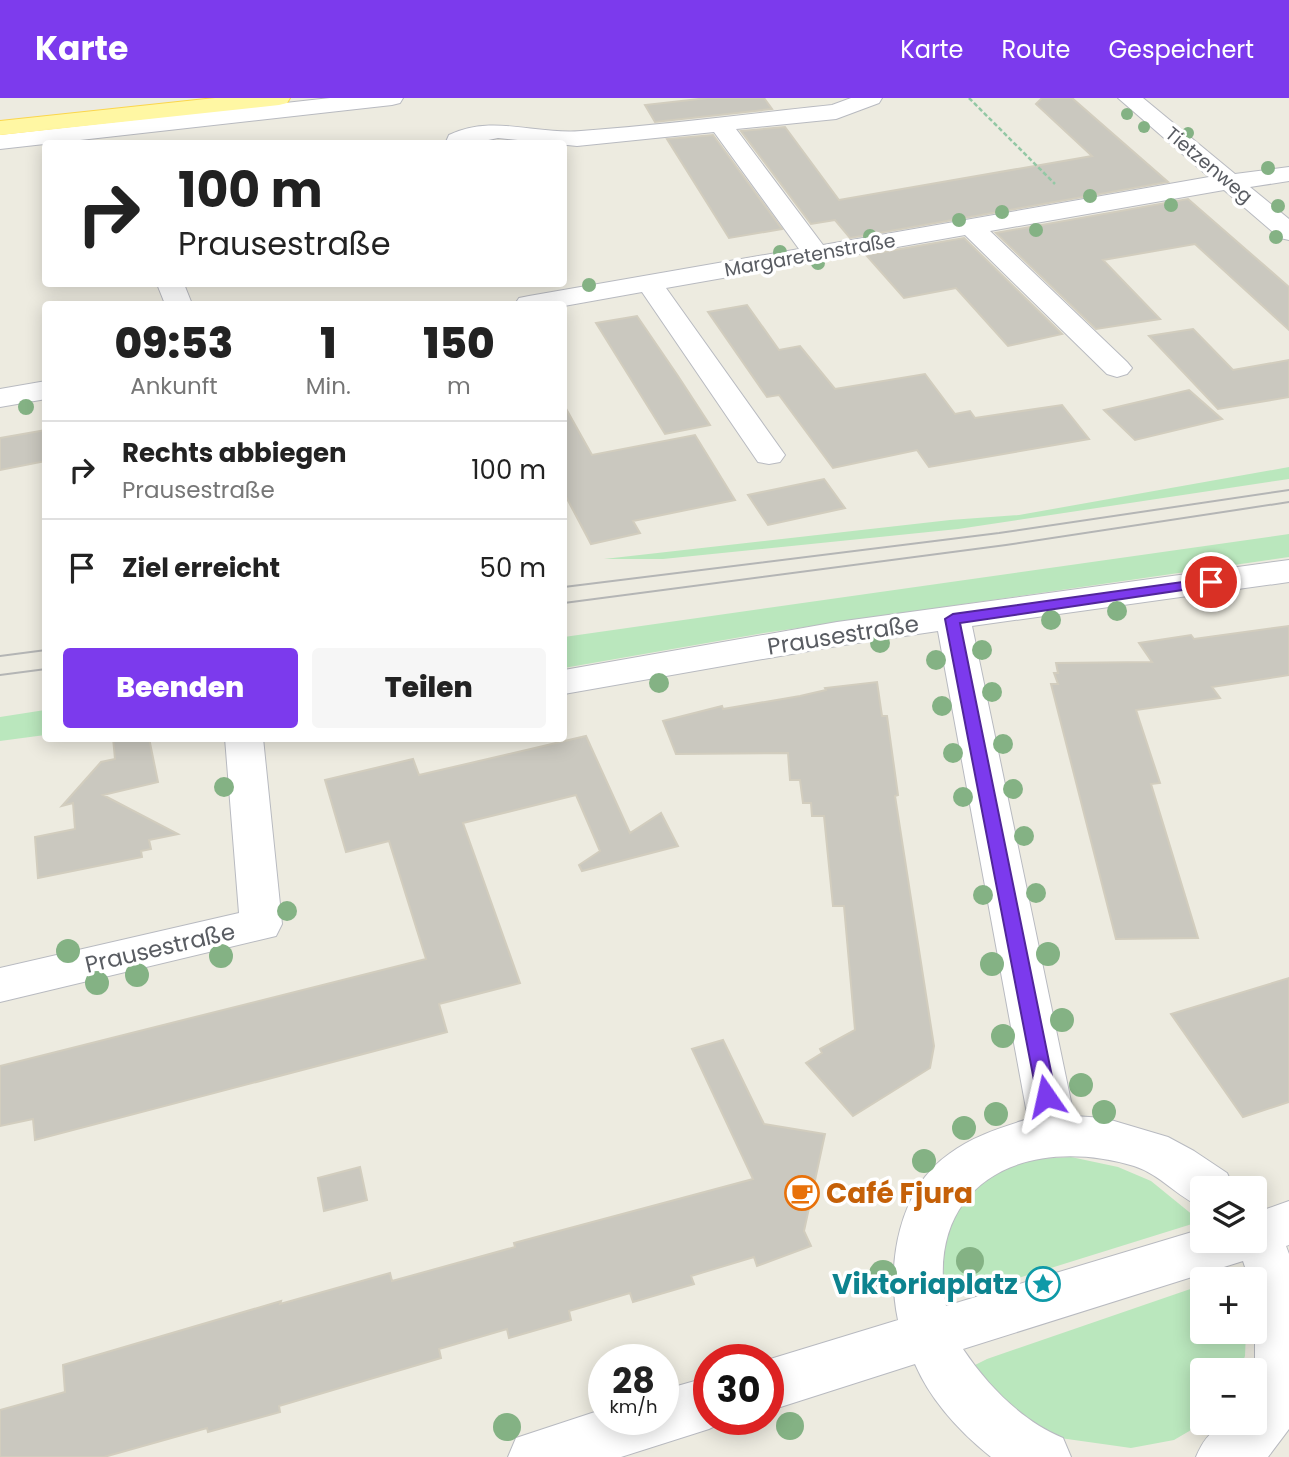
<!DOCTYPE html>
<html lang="de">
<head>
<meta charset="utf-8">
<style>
	body { margin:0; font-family:Poppins,sans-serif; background:#f6f6f6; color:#222; height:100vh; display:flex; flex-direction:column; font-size:26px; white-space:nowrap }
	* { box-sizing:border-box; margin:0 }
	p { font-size:23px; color:#767676 }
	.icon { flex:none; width:38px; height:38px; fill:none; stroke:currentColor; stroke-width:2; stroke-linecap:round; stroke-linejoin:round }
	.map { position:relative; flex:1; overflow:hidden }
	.sheet { position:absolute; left:42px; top:203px; width:525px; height:441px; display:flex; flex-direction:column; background:#fff; border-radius:7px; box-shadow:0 4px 18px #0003 }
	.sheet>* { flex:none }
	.guide { position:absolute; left:42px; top:42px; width:525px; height:147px; border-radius:7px; box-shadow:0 4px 18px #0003; background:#fff; color:#222; overflow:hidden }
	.fabs { position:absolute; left:1190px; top:1078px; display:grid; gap:14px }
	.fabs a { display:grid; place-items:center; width:77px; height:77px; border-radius:7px; background:#fff; box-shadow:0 4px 18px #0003; font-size:35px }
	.speed { position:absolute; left:588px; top:1246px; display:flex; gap:14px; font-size:35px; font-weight:700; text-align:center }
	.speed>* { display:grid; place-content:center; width:91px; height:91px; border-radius:50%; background:#fff; box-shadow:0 4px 18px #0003; line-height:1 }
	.speed small { font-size:18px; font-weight:400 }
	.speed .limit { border:10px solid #d22; background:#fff; color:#111 }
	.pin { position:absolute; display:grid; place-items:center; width:60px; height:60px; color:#fff; margin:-30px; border:4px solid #fff; border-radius:50%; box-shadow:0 2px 7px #0007 }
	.me { position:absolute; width:77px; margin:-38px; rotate:349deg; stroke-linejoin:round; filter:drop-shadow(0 0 5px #0008) }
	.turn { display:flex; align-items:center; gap:24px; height:147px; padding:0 21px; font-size:32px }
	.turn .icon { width:91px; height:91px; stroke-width:2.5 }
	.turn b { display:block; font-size:49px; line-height:60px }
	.eta { display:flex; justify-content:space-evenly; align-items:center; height:119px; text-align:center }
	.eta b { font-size:42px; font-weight:800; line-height:49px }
	.action { display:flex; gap:14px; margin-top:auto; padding:14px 21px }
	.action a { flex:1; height:80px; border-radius:7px; background:#7c3aed; color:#fff; font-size:28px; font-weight:800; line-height:80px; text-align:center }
	.action a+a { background:#f6f6f6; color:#222 }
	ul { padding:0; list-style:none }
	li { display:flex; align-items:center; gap:21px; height:98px; padding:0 21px; border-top:2px solid #e0e0e0 }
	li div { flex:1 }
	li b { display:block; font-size:26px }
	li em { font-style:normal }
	header { display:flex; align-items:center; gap:42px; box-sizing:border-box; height:98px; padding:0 35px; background:#7c3aed; color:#fff }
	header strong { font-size:33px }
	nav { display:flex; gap:38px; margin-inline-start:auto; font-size:24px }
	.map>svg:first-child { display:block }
	.green { fill:#bae7bd }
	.building { fill:#cac8bf; stroke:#d2cdbe; stroke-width:2 }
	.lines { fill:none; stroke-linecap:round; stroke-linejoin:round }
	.minor-casing { stroke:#b8bac0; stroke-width:2 }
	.major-casing { stroke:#fbd64b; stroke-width:2 }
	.path { stroke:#93c8a5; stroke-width:2.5; stroke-dasharray:4.5 2.5; stroke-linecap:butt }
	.minor { fill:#fff; fill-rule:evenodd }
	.major { fill:#fff7a3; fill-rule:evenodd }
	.tram { stroke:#b4b5b5; stroke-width:2 }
	.tree { fill:#84b284 }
	.route { fill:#7c3aed; stroke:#51269a; stroke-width:2 }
	.labels { text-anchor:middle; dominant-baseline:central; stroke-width:7; stroke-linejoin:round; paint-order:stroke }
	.far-street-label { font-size:19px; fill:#595c62; stroke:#fff }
	.street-label { font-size:23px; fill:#595c62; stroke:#fff }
	.near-food-label { font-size:28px; font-weight:bold; fill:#c56008; stroke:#fff; text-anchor:start }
	.near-culture-label { font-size:28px; font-weight:bold; fill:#0d838f; stroke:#fff; text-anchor:end }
</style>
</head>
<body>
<header>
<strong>Karte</strong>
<nav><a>Karte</a><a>Route</a><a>Gespeichert</a></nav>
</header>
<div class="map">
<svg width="1289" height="1359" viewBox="0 0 1289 1359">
	<rect width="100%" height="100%" fill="#edebe0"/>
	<path class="green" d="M1289,369V381L958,431L663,461H604L950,422L1019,417Z
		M1289,436V459L764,535L564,570V539Z
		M45,612V637L0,643V619Z
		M1071,1059L1118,1069L1151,1083L1194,1118L1192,1126L945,1203L935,1176L942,1133L973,1088L1022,1062Z
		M1202,1187V1234H1246L1245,1258L1240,1272H1202L1203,1325L1174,1342L1131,1350L1060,1340L1030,1324L974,1273L975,1267L987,1261Z"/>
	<path class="building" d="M708,0H764L772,11L655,24L645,7Z
		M1042,0H1072L1168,84L850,140L835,122L811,126L741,33L785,29L839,102L1092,58L1036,6Z
		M713,37L782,131L729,140L667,41Z
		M1188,101L1289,189V232L1195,146L1103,162L1160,221L1096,231L996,135Z
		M964,140L1062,236L1008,248L956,190L904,200L866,157Z
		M747,207L779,252L800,248L835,291L925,276L955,316L970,313L975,320L1062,307L1089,341L929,369L917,352L833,370L779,297L767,299L708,214Z
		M637,218L678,278L710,327L665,336L596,225Z
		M1193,231L1233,272L1289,262V299L1218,311L1149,238Z
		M1189,292L1222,321L1135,342L1104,312Z
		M564,307L592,357L695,337L735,402L633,423L640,435L591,446L564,395Z
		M46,332V363L0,372V340Z
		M824,381L845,410L768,427L748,397Z
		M1289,528V577L1212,589L1220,600L1136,612L1160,685L1151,686L1198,840L1116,841L1051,586H1058L1054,575H1058L1056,565L1152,564L1139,545L1191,537L1194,541Z
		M877,584L882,618H887L898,697L895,698L934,948L930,970L853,1018L806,965L822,955L820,951L855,932L844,808H833L824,718H812L811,705H803L800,682H790L788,655L676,656L663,623L722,608L723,611L800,598L826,592L825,590Z
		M586,638L630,735L661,715L678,748L582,773L579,767L600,753L576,697L463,725L520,885L439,906L447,934L35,1042L33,1021L0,1028V968L426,861L389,743L346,754L325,682L413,661L419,677Z
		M113,640H149L158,684L103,697L178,736L149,742L151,751L141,753L142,759L38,780L35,739L75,731L73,705L62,708L101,664L115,661Z
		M1289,880V1004L1243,1019L1171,916Z
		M723,942L764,1026L825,1036L804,1133L811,1148L757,1168L754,1159L691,1178L694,1186L633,1204L630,1195L569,1213L571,1222L509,1240L507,1231L439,1251L441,1260L279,1308L280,1314L208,1334L207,1330L104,1359H0V1312L65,1294L63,1267L281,1203L280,1206L390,1175L392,1183L515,1149L514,1145L753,1081L692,951Z
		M360,1069L367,1102L324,1113L318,1080Z"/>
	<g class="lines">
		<g class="minor-casing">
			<path id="minor" d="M330,0H403L400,5L392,7L0,51V37Z
				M851,0H882L879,5L836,21L736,31L823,147L1209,79L1118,0H1143L1235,76L1289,69V83L1250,89L1289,121V142L1280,140L1224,92L990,133L1127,264L1132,270L1127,276L1117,279L1107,276L965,137L666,190L785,357L780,364L769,366L758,364L642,194L564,208L515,206L519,200L529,198L799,151L714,34L577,48L498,40L469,46H445L449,37C493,16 535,37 581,33C665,27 748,16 832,7Z
				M157,186H184L192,206H165Z
				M46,283V301L0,309V291Z
				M1289,462V484L972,528L1074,1018L1104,1020L1168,1039L1194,1053L1227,1075L1234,1090H1202V1109C1177,1099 1160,1076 1134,1068C1027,1036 923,1083 946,1208L1202,1131V1143H1255V1115L1289,1103V1147L1286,1148L1289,1156V1331L1268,1359H1196C1209,1328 1223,1325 1255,1325V1181H1249L1243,1163L963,1251C988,1288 1022,1323 1063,1340L1071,1359H991C960,1334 931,1303 915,1266L768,1313L767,1262L898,1222C886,1166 899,1091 949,1056C973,1038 1000,1030 1028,1021L938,533L837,548L564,596V572L837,524Z
				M225,640H263L282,826L276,838L0,904V870L239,815Z
				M709,1279V1321H729L709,1331L621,1359H508L516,1340L604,1311V1321H663V1292Z"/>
		</g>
		<g class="major-casing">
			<path id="major" d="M215,0H290L287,5L279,7L0,37V23Z"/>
		</g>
		<path class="path" d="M969,0L1055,86"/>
		<use href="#minor" class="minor"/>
		<use href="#major" class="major"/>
		<path class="tram" d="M564,489L999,435L1289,392
			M564,505L1006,447L1289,404
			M0,558L46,552
			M0,577L46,571"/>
	</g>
	<g class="tree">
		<circle cx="1127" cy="16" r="6"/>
		<circle cx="1144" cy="29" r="6"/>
		<circle cx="1188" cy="35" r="6"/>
		<circle cx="1268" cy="70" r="7"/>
		<circle cx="1090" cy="98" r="7"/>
		<circle cx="1171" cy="107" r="7"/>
		<circle cx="1278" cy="108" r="7"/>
		<circle cx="1002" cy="114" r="7"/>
		<circle cx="959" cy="122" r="7"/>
		<circle cx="1036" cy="132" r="7"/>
		<circle cx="870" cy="138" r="7"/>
		<circle cx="1276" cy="139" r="7"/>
		<circle cx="780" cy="154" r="7"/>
		<circle cx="818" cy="165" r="7"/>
		<circle cx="589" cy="187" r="7"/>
		<circle cx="26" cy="309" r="8"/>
		<circle cx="1217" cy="497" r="10"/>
		<circle cx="1117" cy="513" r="10"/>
		<circle cx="1051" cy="522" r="10"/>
		<circle cx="880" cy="545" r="10"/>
		<circle cx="982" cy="552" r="10"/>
		<circle cx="936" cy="562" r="10"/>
		<circle cx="659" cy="585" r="10"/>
		<circle cx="992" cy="594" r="10"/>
		<circle cx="942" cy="608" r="10"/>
		<circle cx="1003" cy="646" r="10"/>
		<circle cx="953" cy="655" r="10"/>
		<circle cx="224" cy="689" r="10"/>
		<circle cx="1013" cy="691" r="10"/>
		<circle cx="963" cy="699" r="10"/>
		<circle cx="1024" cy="738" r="10"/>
		<circle cx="1036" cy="795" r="10"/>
		<circle cx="983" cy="797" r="10"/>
		<circle cx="287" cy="813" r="10"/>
		<circle cx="68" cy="853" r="12"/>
		<circle cx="1048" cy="856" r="12"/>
		<circle cx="221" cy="858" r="12"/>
		<circle cx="992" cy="866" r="12"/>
		<circle cx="137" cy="877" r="12"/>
		<circle cx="97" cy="885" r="12"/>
		<circle cx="1062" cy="922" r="12"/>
		<circle cx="1003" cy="938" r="12"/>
		<circle cx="1081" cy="987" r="12"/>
		<circle cx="1104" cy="1014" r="12"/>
		<circle cx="996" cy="1016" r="12"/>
		<circle cx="964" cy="1030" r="12"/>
		<circle cx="924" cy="1063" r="12"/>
		<circle cx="970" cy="1163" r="14"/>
		<circle cx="883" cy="1176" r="14"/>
		<circle cx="790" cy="1328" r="14"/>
		<circle cx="507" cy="1329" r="14"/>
	</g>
	<path class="route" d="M1211,480L1218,484L1216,487L960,525L1056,998L1053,1003L1046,1006L1039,1003L1037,998L945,521L953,516Z"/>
	<defs>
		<g id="cafe-ring" transform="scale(1.75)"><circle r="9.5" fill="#fff" stroke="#e8710a" stroke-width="1.5"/><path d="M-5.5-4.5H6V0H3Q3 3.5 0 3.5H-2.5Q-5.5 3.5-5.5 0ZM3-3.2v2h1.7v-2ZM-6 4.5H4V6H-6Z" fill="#e8710a"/></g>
		<g id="sight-ring" transform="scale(1.75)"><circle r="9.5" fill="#fff" stroke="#0f9aa8" stroke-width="1.5"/><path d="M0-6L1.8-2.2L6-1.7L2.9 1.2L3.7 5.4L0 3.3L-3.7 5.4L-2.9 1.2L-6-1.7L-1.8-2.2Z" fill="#0f9aa8"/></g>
	</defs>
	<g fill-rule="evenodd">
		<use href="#cafe-ring" x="802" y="1095"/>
		<use href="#sight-ring" x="1043" y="1186"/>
	</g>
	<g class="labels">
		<g class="far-street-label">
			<text transform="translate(1209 67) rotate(40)">Tietzenweg</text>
			<text transform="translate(810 157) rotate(-10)">Margaretenstraße</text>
		</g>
		<g class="street-label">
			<text transform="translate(843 537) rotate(-9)">Prausestraße</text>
			<text transform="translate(160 850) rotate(-13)">Prausestraße</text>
		</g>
		<g class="near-food-label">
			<text x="826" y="1095">Café Fjura</text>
		</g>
		<g class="near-culture-label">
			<text x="1018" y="1186">Viktoriaplatz</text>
		</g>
	</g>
</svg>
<div class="fabs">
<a><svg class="icon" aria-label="layers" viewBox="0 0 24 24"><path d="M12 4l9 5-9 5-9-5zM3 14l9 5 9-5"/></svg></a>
<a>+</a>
<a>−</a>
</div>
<div class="speed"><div>28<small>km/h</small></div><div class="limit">30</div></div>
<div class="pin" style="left:1211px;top:484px;background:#d93025"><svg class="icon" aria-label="arrive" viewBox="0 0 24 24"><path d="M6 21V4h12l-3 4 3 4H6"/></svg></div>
<svg class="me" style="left:1046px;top:998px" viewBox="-20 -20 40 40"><path d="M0-17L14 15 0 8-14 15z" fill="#7c3aed" stroke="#fff" stroke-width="4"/></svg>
<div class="guide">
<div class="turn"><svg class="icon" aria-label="right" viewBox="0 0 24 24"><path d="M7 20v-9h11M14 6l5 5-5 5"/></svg><div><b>100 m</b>Prausestraße</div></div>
</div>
<section class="sheet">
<div class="eta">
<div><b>09:53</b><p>Ankunft</p></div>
<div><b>1</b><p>Min.</p></div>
<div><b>150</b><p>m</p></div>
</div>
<ul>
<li><svg class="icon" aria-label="right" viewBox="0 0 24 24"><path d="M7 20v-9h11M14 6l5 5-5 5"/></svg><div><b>Rechts abbiegen</b><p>Prausestraße</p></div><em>100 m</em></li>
<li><svg class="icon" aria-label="arrive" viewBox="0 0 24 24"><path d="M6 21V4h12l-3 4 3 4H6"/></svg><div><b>Ziel erreicht</b></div><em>50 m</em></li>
</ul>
<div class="action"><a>Beenden</a><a>Teilen</a></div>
</section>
</div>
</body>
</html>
